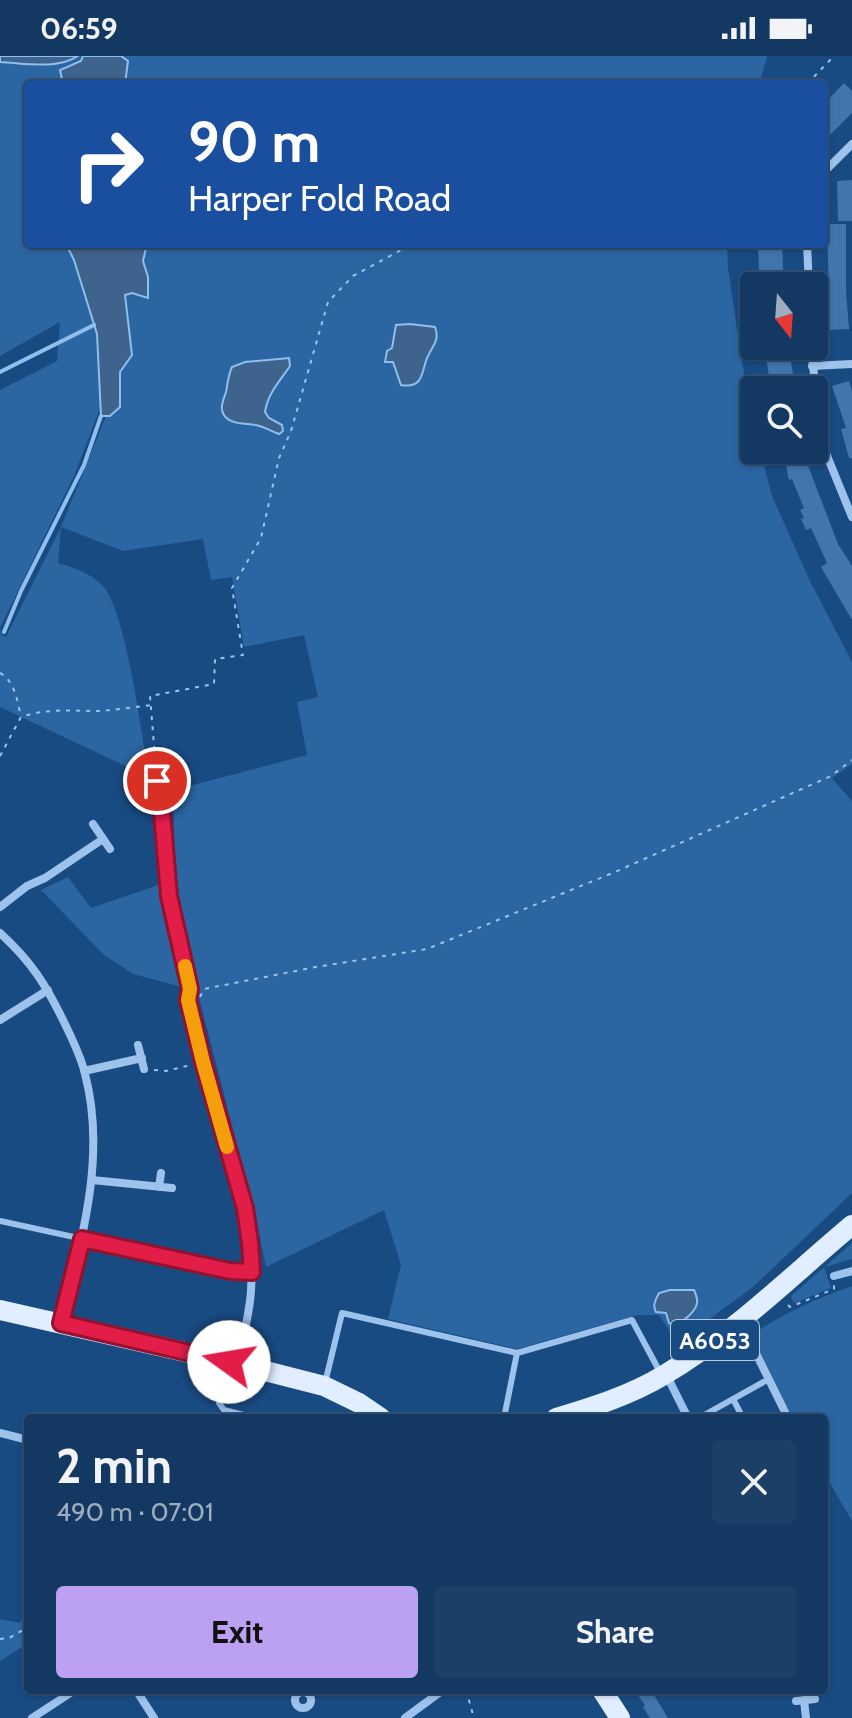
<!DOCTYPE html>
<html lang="en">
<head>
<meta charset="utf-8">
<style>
	body { margin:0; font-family:Cabin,sans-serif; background:#1c3f68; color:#f1f3f6; height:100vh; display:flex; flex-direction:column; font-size:30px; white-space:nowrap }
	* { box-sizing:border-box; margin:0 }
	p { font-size:26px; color:#9dacbe }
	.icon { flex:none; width:44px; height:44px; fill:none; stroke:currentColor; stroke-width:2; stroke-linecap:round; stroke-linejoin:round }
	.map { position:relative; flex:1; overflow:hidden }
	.details { position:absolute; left:24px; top:1358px; width:804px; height:280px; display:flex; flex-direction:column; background:#133862; border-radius:8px; box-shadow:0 2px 6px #0004,0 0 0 2px #325277 }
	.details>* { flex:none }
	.hud { position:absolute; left:24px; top:24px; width:804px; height:168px; border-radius:8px; box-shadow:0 2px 6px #0004,0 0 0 2px #325277; background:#1a4fa0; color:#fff; overflow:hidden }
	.needle { width:52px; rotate:163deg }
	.buttons { position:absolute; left:740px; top:216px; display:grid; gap:16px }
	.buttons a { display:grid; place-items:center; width:88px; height:88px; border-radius:8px; background:#133862; box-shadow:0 2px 6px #0004,0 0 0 2px #325277; font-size:40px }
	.pin { position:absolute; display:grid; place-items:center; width:68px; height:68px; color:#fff; margin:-34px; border:4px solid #fff; border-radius:50%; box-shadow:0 2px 8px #0007 }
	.me { position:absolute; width:88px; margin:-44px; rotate:283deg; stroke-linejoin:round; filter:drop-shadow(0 0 6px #0008) }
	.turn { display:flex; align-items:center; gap:28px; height:168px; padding:0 32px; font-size:36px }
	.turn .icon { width:104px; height:104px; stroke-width:2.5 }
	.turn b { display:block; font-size:56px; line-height:68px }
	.round { display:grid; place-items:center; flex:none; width:84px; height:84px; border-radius:8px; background:#1c3f68 }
	.head { display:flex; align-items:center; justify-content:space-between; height:136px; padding:0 32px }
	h1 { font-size:48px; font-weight:800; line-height:60px }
	.cta { display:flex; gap:16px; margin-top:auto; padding:16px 32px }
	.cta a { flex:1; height:92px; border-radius:8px; background:#bca0f2; color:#111; font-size:32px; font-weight:800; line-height:92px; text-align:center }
	.cta a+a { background:#1c3f68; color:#f1f3f6 }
	.status { display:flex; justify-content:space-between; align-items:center; height:56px; padding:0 40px; background:#133862; direction:ltr }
	.status svg { height:22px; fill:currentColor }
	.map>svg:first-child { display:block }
	.green { fill:#2b65a2 }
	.water { fill:#3e638c; stroke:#8fbfee; stroke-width:2 }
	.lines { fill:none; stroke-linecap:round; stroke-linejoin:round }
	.stream { stroke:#8fbfee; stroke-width:4 }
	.building { fill:#4175ac }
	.path { stroke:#9dc3ec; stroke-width:2; stroke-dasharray:4 6; stroke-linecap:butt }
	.lane { stroke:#9dc3ec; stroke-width:6 }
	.street { stroke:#9dc3ec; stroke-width:8 }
	.primary { stroke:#e1eeff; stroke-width:20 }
	.route-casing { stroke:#92132f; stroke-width:20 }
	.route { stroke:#e11d48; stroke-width:14 }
	.slow { stroke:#f59e0b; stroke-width:14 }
	.labels { text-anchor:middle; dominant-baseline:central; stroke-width:8; stroke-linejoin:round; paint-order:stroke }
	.shield { fill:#194b83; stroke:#bac9da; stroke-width:2 }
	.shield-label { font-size:24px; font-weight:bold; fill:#fff }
</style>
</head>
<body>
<div class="status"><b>06:59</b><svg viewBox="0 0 49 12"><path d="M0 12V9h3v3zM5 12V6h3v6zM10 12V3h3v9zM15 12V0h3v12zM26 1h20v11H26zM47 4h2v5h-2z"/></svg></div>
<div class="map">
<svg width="852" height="1662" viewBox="0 0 852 1662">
	<rect width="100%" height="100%" fill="#194b83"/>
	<path class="green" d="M78,0H83L81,5L60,14L63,28H28V188H66L74,204L97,278L101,350L74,420L0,572L1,578L6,581L61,471L106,360L110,359L120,348V316L132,299L125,239L132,237L147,242L148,221L143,205L147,188H727L728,212L742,307L754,368V394H760L772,440L810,525L852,606V708L832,722L852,745V1137L753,1231L704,1267L680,1291L659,1259H637L517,1293L388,1263L401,1209L384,1154L266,1211L257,1166L198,938L177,844L173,749L170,735L307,699L297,646L318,641L304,579L244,591L232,521L211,524L203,483L123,495L61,471L58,507C74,512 89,516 102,529C126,553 142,681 149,721L0,651V334L57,305L60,266L0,300V6C25,7 56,14 78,0Z
		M121,0H767V1L759,28H125L128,5Z
		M68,821L91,852L164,827L166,860L182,931L133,918L104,899L41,834Z
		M852,1187V1203L824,1211L831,1232L794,1247L791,1240Z
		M852,1230V1465L824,1417V1362H793L750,1280C782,1258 815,1243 852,1230Z
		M28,1548V1587L0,1605V1563L20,1567Z"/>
	<path class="water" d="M0,0H78C57,14 24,7 0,6Z
		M83,0H121L128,5L125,28H63L60,14L81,5Z
		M66,188H147L143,205L148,221V242L132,237L125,239L132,299L120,316V351L110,360H101L97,278L74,204Z
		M410,268L435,271C440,284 433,289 428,300C421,314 425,333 401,329L393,306H385L387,295L392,292L396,269Z
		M289,302L290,310C280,325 268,337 265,356L269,362L282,369L283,375L279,378C271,375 263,370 255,369C243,367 225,369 222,354C221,348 224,342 226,336C228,326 228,320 232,311L245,306Z
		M670,1234H694C695,1236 698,1244 697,1247C696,1256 681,1267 674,1270L669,1267L666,1257L656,1256C652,1249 656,1243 659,1237Z"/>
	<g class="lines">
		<path class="stream" d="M0,316L94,269
			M4,576L21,535L84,409L101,360"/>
	</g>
	<path class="building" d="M844,27L852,35V57L824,85V48Z
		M852,124V165H838L837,125Z
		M827,168H846V235L849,273L830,274Z
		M758,188H782L784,230H756L755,214H759Z
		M788,290L793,318L791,319L793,334H774L773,326L770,327L765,294Z
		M849,325L852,335V402H849L841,373L846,372L832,330Z
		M783,394H802L838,488L852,510V564L821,511L827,507L811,472L806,474L801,463L804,462L800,454L804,452L792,423L789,424Z
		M634,1634H651L668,1662H650L643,1651L645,1649Z"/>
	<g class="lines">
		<path class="path" d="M807,28L834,0
			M0,617C15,625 17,645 21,660
			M0,700L21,661C46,652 73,655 99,655C116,654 134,651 151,649
			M156,714L150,640L214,628L215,603L243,599L232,532L261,482L279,402L291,375L328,246L353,220L403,193L417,188
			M200,941L204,933L316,911L427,893L615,816L831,720L852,704
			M154,1014L166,1015L191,1009
			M788,1249L790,1251L834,1233V1229
			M0,1583L9,1582L28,1571
			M466,1634L474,1662"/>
		<path class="lane" d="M0,1165L230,1215L252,1216
			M228,1309L219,1347L224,1354L255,1362
			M325,1327L342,1257L517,1297L632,1264L661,1318
			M733,1343L743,1362
			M505,1362V1357L517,1297
			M699,1362L769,1323"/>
		<path class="street" d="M824,116L852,88
			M807,188L809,230
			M811,290L821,385L852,461
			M812,310L852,308
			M157,725L161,744L169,840L190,933C187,959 205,1014 213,1041C231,1104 255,1168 251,1234C250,1258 242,1283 238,1307
			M93,768L110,793
			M0,851L27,830L45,822L103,783
			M0,877C31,905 46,929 64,966C72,983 81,1000 85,1018C107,1101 81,1186 61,1266
			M0,964L48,934
			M138,989L144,1013
			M84,1015L142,1002
			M92,1124L172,1132
			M159,1131L161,1117
			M834,1220L852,1215
			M740,1265L788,1362
			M666,1318L688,1362
			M0,1377L28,1384
			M136,1634L154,1662
			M295 1644a8 8 0 1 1 16 0a8 8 0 1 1-16 0Z
			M804,1644L806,1662
			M796,1645L815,1643
			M32,1662L75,1634
			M405,1662L443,1634"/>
		<path class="primary" d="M0,1254L238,1308L324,1330L359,1347L381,1362
			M556,1362C593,1351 631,1339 664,1319C733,1278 791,1220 852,1169
			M602,1634L620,1662"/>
	</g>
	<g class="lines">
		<g class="route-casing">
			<path id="route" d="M157,725L161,744L169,840L190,933L188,944L203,1006L245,1152L250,1187L252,1216L230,1215L82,1183L61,1267L229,1306"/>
		</g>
		<use href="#route" class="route"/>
		<path class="slow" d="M185,910L190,933L188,944L203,1006L227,1091"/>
	</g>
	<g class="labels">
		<rect class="shield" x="671" y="1264" width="88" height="40" rx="6"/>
		<g class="shield-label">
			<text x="715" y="1284">A6053</text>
		</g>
	</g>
</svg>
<div class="buttons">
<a><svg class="needle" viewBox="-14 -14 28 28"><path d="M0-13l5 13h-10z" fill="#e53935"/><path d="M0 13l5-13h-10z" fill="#9dacbe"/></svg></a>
<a><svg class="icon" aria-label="search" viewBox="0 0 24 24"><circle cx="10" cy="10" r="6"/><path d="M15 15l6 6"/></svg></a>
</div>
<div class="pin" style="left:157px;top:725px;background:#d93025"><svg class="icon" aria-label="arrive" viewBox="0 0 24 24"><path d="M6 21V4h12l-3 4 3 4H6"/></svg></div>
<svg class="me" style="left:229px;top:1306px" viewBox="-20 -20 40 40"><circle r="19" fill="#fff"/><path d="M0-13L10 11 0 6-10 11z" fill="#e11d48"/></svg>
<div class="hud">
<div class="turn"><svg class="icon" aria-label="right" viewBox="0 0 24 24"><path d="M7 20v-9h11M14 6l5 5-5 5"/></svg><div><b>90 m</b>Harper Fold Road</div></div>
</div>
<section class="details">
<div class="head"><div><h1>2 min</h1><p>490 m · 07:01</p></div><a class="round"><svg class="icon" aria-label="close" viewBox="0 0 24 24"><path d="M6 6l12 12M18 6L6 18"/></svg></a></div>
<div class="cta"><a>Exit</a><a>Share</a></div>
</section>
</div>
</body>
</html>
